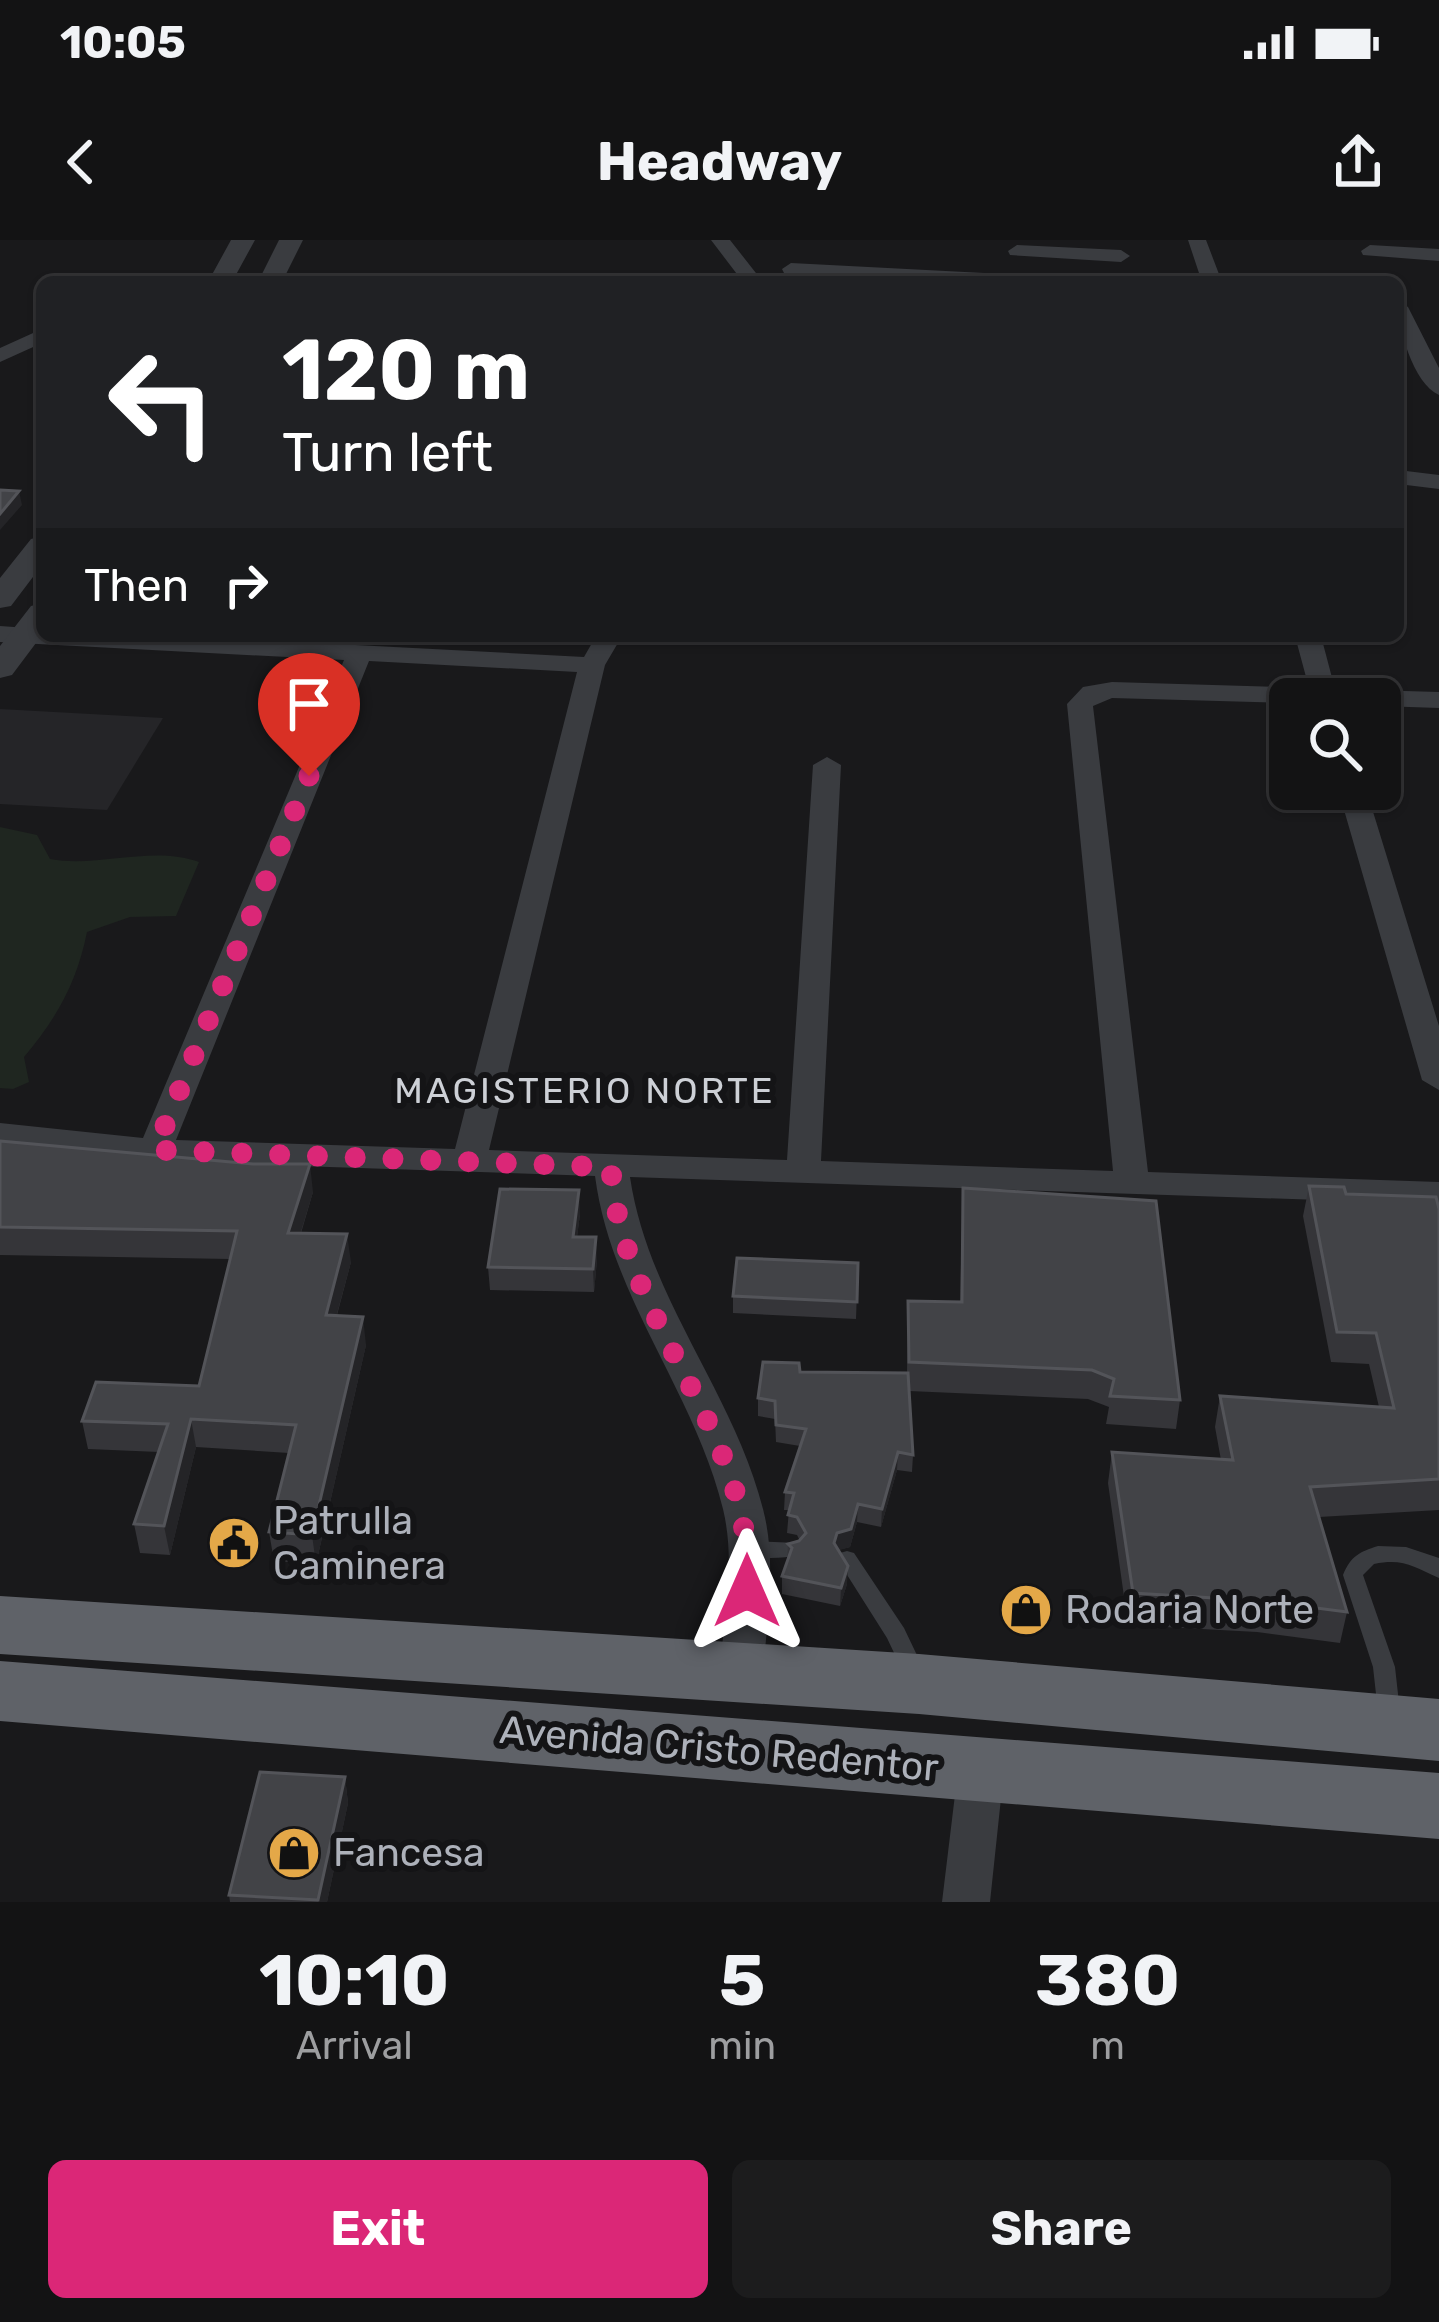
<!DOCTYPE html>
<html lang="en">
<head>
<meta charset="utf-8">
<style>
	body { margin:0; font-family:Rubik,sans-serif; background:#1c1c1d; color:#f1f3f6; height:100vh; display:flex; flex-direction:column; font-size:45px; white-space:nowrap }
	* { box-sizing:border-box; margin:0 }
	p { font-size:39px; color:#9d9ea0 }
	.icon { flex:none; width:66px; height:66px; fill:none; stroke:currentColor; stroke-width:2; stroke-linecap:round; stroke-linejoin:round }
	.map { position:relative; height:1662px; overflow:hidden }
	.panel { display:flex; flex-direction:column; background:#131314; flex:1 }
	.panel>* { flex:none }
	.guide { position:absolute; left:36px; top:36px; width:1368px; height:366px; border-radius:18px; box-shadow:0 3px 9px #0004,0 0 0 3px #323234; background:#202124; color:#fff; overflow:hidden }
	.tools { position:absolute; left:1269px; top:438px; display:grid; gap:24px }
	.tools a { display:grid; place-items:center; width:132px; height:132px; border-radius:18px; background:#131314; box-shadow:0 3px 9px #0004,0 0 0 3px #323234; font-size:60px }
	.pin { position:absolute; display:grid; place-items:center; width:102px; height:102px; color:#fff; margin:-123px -51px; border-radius:50% 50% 50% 0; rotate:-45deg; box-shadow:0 0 12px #0007 }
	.pin .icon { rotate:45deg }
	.me { position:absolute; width:132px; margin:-66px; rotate:0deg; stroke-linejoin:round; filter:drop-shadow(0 0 9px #0008) }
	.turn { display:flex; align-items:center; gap:42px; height:252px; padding:0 48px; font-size:54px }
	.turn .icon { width:156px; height:156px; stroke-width:2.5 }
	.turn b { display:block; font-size:84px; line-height:102px }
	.then { display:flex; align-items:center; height:114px; padding:0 48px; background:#0003; gap:24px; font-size:45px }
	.eta { display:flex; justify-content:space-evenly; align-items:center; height:204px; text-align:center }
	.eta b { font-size:72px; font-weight:700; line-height:84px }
	.action { display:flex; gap:24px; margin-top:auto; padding:24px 48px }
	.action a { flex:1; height:138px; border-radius:18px; background:#db2777; color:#fff; font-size:48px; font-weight:700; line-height:138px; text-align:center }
	.action a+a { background:#1c1c1d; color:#f1f3f6 }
	.status { display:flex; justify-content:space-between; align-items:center; height:84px; padding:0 60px; background:#131314; direction:ltr }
	.status svg { height:33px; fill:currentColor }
	header { display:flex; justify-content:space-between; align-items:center; height:156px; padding:0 48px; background:#131314; font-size:54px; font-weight:700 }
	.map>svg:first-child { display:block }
	.built { fill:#252528 }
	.green { fill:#1f2620 }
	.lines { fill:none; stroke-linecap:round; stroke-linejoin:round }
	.service { fill:#3a3c40; fill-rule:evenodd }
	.minor { fill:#3a3c40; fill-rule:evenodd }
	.tertiary { fill:#3a3c40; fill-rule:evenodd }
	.trunk { fill:#5f6268; fill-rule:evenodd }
	.wall { fill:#353539 }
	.shaded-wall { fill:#242427 }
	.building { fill:#424347; stroke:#535459; stroke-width:3 }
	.route { stroke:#db2777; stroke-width:21; stroke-dasharray:0 37.8 }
	.labels { text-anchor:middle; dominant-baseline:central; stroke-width:12; stroke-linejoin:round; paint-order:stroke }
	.neighbourhood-label { font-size:36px; letter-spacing:3px; fill:#cdd0d6; stroke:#141416 }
	.near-poi-label { font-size:39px; fill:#adb1ba; stroke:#141416; text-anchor:start }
	.near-street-label { font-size:39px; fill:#adb1ba; stroke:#141416 }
</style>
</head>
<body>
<div class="status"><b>10:05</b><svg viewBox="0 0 49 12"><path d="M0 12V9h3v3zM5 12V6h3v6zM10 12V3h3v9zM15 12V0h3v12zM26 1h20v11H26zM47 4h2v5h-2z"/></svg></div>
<header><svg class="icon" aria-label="back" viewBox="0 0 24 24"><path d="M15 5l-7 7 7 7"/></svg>Headway<svg class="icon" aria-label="share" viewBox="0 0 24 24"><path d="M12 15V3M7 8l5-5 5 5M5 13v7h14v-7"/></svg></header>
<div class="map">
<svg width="1439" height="1662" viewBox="0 0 1439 1662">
	<rect width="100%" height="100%" fill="#19191b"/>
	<path class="built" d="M0,469L163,478L107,570L0,564Z"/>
	<path class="green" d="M857,396H1208L1210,404Z
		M0,587L37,595L50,619C99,628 151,605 199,622L176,676L130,677L87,692C77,742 57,778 24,817L29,842L13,849L0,848Z"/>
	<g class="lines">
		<path class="service" d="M750,1301L798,1303L801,1309L798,1315C783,1319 758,1319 743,1315L740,1309L743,1303Z
			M1378,1306L1406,1307L1439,1318V1338C1413,1327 1404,1318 1374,1324L1363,1335L1395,1427L1400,1472L1397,1478L1389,1481L1381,1478L1378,1472L1373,1427L1343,1335C1351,1316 1359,1312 1378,1306Z
			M847,1311L854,1313L904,1388L925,1432L922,1438L914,1441L906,1438L887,1398L837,1319L840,1313Z"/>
		<path class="minor" d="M711,0H730L763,42H743Z
			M1188,0H1206L1222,42H1202Z
			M1017,5L1121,10L1130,16L1121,22L1010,15L1008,11Z
			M1370,5L1439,9V21L1363,15L1361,11Z
			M791,23L1021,35L1031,41L931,42L784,33L782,29Z
			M1398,61L1408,67L1439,128V155C1413,143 1398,89 1398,61Z
			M42,89V103L0,122V108Z
			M1398,230L1439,235V249L1398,244Z
			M0,386L42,389V396H184L584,417L596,396H622L605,425L489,910L787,920L813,525L827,517L841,525L821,921L1113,931L1067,464L1083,447L1112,442L1309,448L1295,396H1321L1335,449L1439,452V468L1380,466V459H1290V463L1112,458L1093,466L1148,932L1439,942V964L630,937C648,1059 733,1151 763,1269C777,1322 767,1380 763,1434L756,1446L741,1451L726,1446L719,1434C724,1380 736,1323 723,1269C694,1151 611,1058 595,936L155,921L0,905V883L143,898L344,420L0,402ZM369,421L577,432L455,909L176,900Z
			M1338,549H1366L1439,786V850L1422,840Z
			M981,1511L997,1517L1004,1530L990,1662H942L958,1530L965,1517Z"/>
		<path class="tertiary" d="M231,0H255L232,42H208Z
			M279,0H303L282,42H258Z
			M42,296V325L11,366L0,368V338L31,299Z
			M42,363V395L12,435L0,438V406L31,366Z"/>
		<path class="trunk" d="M0,1356L919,1414L1439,1459V1521L919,1474L0,1414Z
			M0,1421L1439,1533V1599L0,1481Z"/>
	</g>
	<path class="wall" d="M0,901L313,952L301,993L351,1022L337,1075L366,1105L316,1324L274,1321L269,1292L289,1213L196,1207L170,1315L140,1313L134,1284L159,1212L88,1209L82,1181L199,1146L230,1019L0,1015Z
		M1309,946L1346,954L1439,969V1270L1319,1277L1347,1372L1340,1403L1257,1392L1128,1385L1108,1243L1112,1212L1221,1220L1215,1187L1220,1156L1379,1167L1369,1124L1331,1122L1303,976Z
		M963,948L1180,1160L1176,1189L1106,1184L1109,1167L1088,1159L909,1151L913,1215L912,1232L897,1230L881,1287L857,1282L850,1307L838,1310L847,1344L840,1366L782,1354V1336L787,1322L788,1304L800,1301L797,1295L787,1293L789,1270H784L785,1252L800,1206L776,1202L775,1179L758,1176V1158L800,1132L907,1133L908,1061L960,1062Z
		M580,974L577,997L597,1020L594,1052L490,1050L488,1027Z
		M858,1023L856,1079L733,1073V1056Z
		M345,1537L348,1563L327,1662H230L229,1655Z"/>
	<path class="shaded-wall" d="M19,251L22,265L0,290V274Z
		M310,924L313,952L292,1021L288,993Z
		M579,950L580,974L574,1020L573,997Z
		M347,994L351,1022L329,1103L326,1075Z
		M596,997L597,1020L594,1052L593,1029Z
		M363,1077L366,1105L316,1324L312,1295Z
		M191,1179L196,1207L170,1315L164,1286Z
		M898,1212L897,1230L881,1287L882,1269Z
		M858,1264L857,1282L850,1307L836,1311L834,1303L837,1293Z
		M848,1326L847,1344L840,1366L841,1348Z
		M345,1537L348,1563L327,1662H318Z"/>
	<path class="building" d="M0,250L19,251L0,274Z
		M0,901L253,924H310L288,993L347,994L326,1075L363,1077L312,1295L269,1292L296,1185L191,1179L164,1286L134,1284L168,1184L82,1181L96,1142L199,1146L237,991L0,987Z
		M1309,946L1344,947L1346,954L1436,957L1439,969V1239L1310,1247L1347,1372L1263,1361L1133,1353L1112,1212L1233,1220L1220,1156L1394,1168L1376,1093L1337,1092Z
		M963,948L1156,961L1180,1160L1110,1156L1114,1139L1092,1130L909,1122L908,1061L962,1062Z
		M500,949L579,950L573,997H596L593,1029L488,1027Z
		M737,1018L858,1023L857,1062L733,1056Z
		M763,1122L799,1123L800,1132L908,1133L913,1215L898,1212L882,1269L858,1264L851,1289L837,1293L834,1303L848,1326L841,1348L782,1336L792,1308L788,1304L799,1301L806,1293L797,1277L788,1275L794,1253L785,1252L806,1189L776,1185L775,1161L758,1158Z
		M260,1532L345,1537L318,1660L229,1655Z"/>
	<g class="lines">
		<path class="route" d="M309,536L155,910L611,927C619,1080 758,1194 747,1351"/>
	</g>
	<defs>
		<g id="civic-disc" transform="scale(2.7)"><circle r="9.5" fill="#e4a848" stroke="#141416"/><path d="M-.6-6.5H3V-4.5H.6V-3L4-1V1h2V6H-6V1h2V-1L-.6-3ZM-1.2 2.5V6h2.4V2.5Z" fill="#111"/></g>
		<g id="shop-disc" transform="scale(2.7)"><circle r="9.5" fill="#e4a848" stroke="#141416"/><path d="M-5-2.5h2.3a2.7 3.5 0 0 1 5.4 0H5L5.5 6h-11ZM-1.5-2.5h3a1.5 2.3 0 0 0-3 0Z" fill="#111"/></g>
	</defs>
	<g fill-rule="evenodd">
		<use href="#civic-disc" x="234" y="1303"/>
		<use href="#shop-disc" x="1026" y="1370"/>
		<use href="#shop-disc" x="294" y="1613"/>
	</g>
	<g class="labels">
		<g class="neighbourhood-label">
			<text x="585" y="850">MAGISTERIO NORTE</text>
		</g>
		<g class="near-poi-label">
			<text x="273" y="1281">Patrulla<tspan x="273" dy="45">Caminera</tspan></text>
			<text x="1065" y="1370">Rodaria Norte</text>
			<text x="333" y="1613">Fancesa</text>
		</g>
		<g class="near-street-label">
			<text transform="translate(719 1509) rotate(5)">Avenida Cristo Redentor</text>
		</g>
	</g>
</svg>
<div class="tools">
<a><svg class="icon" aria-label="search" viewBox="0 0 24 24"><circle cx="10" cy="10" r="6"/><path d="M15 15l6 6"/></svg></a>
</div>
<div class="pin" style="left:309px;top:536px;background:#d93025"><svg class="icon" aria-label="arrive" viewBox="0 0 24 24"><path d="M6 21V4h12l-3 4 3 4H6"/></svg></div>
<svg class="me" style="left:747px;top:1351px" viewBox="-20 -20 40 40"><path d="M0-17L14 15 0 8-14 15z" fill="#db2777" stroke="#fff" stroke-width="4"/></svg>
<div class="guide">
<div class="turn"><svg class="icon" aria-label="left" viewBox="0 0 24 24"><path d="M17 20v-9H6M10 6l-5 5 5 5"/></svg><div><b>120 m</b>Turn left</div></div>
<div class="then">Then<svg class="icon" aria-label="right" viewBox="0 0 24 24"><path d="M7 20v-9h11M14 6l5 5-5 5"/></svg></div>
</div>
</div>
<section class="panel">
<div class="eta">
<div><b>10:10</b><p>Arrival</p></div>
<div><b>5</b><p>min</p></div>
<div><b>380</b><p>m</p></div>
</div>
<div class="action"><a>Exit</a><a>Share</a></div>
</section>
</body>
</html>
